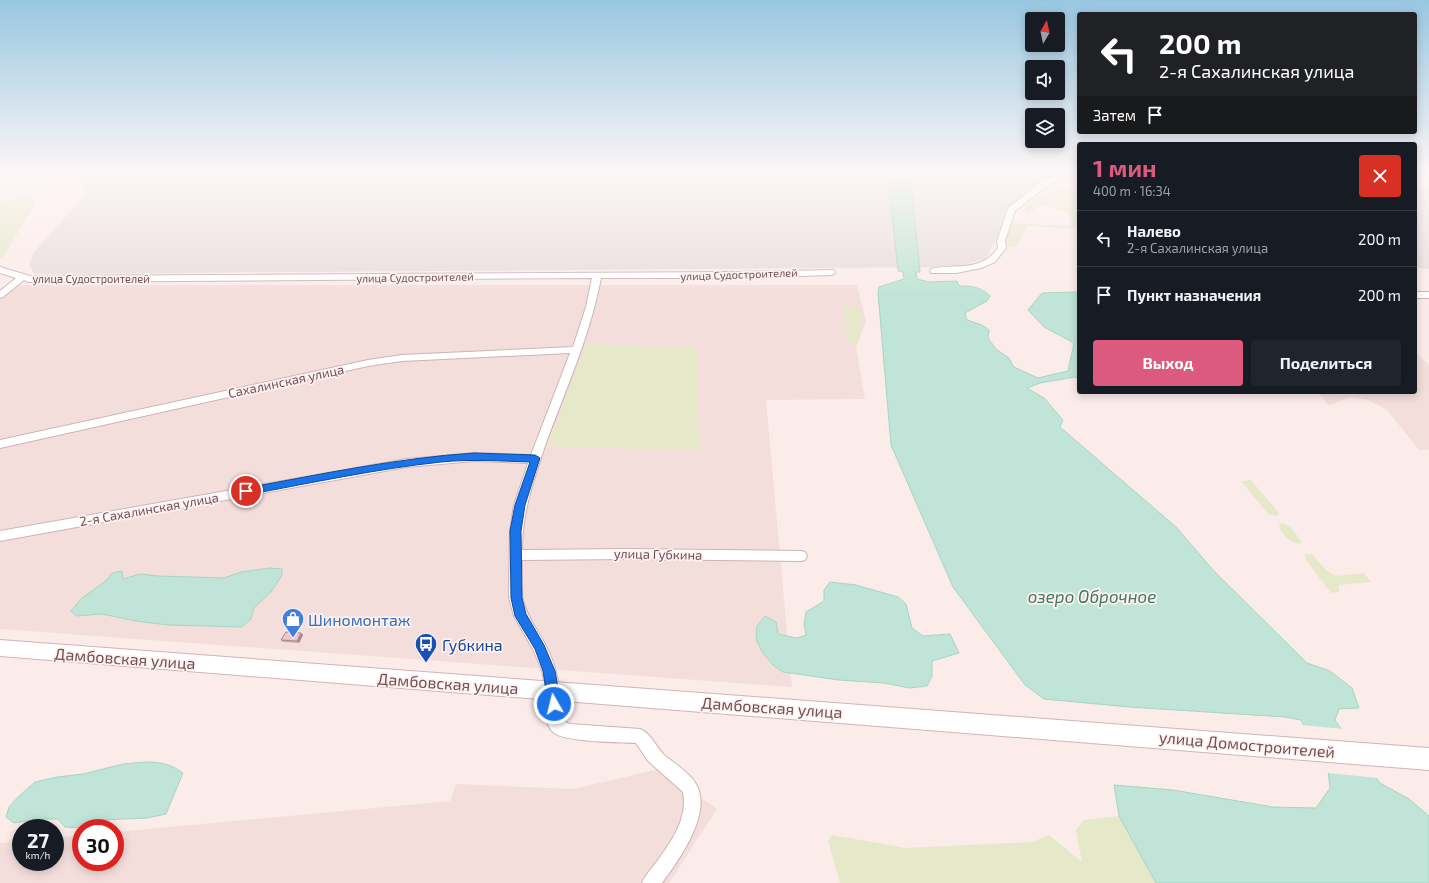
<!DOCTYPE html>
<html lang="ru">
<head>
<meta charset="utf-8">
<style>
	body { margin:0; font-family:"Exo 2",sans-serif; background:#20242c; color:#f1f3f6; height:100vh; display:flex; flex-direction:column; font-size:15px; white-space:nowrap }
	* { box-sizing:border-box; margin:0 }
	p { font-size:13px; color:#9ea1a6 }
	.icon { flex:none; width:22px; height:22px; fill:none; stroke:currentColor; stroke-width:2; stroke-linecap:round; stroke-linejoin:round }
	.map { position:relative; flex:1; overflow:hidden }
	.details { position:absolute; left:1077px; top:142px; width:340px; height:252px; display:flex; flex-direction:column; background:#171b24; border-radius:4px; box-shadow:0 2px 10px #0003 }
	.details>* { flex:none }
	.hud { position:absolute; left:1077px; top:12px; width:340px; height:122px; border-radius:4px; box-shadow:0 2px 10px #0003; background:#202124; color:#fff; overflow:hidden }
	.needle { width:26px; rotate:9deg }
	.tools { position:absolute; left:1025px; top:12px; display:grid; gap:8px }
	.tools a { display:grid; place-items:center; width:40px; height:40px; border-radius:4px; background:#171b24; box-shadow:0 2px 10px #0003; font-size:20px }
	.speed { position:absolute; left:12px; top:819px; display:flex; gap:8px; font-size:20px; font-weight:700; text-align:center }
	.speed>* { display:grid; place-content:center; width:52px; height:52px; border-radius:50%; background:#171b24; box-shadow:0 2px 10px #0003; line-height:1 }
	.speed small { font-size:10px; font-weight:400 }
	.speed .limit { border:6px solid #d22; background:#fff; color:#111 }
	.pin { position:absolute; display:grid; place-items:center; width:34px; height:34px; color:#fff; margin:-17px; border:2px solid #fff; border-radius:50%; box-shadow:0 1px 4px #0007 }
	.me { position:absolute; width:44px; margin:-22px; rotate:352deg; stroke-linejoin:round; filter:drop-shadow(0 0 3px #0008) }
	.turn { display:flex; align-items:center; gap:14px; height:84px; padding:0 16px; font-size:18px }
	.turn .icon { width:52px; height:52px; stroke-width:2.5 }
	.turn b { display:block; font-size:28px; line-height:34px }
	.then { display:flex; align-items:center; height:38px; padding:0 16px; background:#0003; gap:8px; font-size:15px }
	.round { display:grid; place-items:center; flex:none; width:42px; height:42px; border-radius:4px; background:#20242c }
	.head { display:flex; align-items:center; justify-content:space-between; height:68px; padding:0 16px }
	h1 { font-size:24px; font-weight:700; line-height:30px; color:#db5a7d }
	.cta { display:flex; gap:8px; margin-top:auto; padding:8px 16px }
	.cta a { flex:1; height:46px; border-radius:4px; background:#db5a7d; color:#fff; font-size:16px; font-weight:700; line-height:46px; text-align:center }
	.cta a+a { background:#20242c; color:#f1f3f6 }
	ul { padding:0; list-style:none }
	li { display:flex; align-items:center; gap:12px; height:56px; padding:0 16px; border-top:1px solid #363941 }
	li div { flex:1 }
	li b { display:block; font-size:15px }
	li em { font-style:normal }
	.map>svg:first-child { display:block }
	.residential { fill:#f4dedc }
	.industrial { fill:#e8dddd }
	.green { fill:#e5e8c9 }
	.water { fill:#c0e4d7; stroke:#a7d5c5 }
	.pier { fill:#fbecea }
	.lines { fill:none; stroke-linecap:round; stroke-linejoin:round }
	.minor-casing { stroke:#cfb3b5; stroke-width:2 }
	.secondary-casing { stroke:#d4b3b5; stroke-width:2 }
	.minor { fill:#fff; fill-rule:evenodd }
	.secondary { fill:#fff; fill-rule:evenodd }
	.wall { fill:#cea9ac }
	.shaded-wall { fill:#a7898c }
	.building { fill:#efc4c8; stroke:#a7898c }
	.route { fill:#1a73e8; stroke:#114b97 }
	.labels { text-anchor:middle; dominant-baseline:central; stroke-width:3.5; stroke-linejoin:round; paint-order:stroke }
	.far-street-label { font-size:11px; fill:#744f54; stroke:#fef2f1 }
	.street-label { font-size:13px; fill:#744f54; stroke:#fef2f1 }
	.near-shop-label { font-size:16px; fill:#366cbe; stroke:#fef2f1; text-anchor:start }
	.near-transit-label { font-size:16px; fill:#164399; stroke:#fef2f1; text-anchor:start }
	.near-street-label { font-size:16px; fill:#744f54; stroke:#fef2f1 }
	.near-water-label { font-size:17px; font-style:italic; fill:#437866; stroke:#fef2f1 }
</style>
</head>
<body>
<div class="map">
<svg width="1429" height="883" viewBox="0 0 1429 883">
	<rect width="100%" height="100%" fill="#fbecea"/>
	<path class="residential" d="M6,285H857L866,322L856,347L865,399L766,400L792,687L0,629V290Z
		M1415,352L1429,365V450H1419L1387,410L1368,400L1350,397L1329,406L1318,392H1415Z
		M660,769L717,809L669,883H0V843L21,841V862H55V838L81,835V862H115V832L450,801L456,784L573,789Z"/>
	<path class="industrial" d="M91,174H1057L1044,180L1006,210L996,240L985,259L955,267L34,274L29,264L34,252L84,196L85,179Z
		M1415,188H1429V269L1415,267Z"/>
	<path class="green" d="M1059,188L1077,191L1079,190V229L1027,226L1017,247L1007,246L1005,242L1012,223L1073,226L1068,213L1052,207L1040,205L1029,214L1023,209C1033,199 1045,190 1059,188Z
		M23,196H33L34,205L4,256L0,258V202Z
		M842,307H859L862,323H845Z
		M861,324L862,330L855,346H850L845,325Z
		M586,344L697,348L699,451L547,446Z
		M1251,480L1278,512L1279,514L1277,516L1268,514L1241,481Z
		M1282,523L1291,527L1302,542L1299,544C1290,542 1281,534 1279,525Z
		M1306,554H1312L1327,571L1336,576L1364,573L1371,582L1339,585V592L1331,593L1306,560L1305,556Z
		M1119,816L1156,883H840L828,841L832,835L905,848L1032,842L1049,835L1082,862L1076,830L1084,820Z"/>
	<path class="water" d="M888,174H910L920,272H916L917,279L929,282L957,281L959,286C973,286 980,287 990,296L987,301L965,313L967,320L982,325L989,330L988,338L996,349L1009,358L1014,367L1038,378L1068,371L1074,343L1044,327L1028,310L1042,293L1076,292L1079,294V379L1075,377L1040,383L1027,388L1044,398L1063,420L1060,427L1176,527L1214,571L1307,663L1330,671L1352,688L1359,708L1339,709L1335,720L1380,783L1409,799L1429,816V883H1156L1119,816L1114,785L1173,790L1273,807L1316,808L1330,788L1328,771L1301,720L1285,717L1129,707L1044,699L1025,685L953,587L891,445L878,293L879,287L904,279L903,272L898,271Z
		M270,568L282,569V575L271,592L254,608L251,619L242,627L168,625L136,621L102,614L76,616L71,611L82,598L107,580L112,573L122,571L123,579L140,574L159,576L224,578L241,572Z
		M830,582L856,585L898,597L906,604L912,628L923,636L950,634L959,653L932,661V676L927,686L910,688L884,683L839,680L783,672L773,665L762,652L756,639L757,626L765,616L776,622L778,634L797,638L806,635L804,624L806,612L824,601V590Z
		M146,762C160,762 171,764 183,773L166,814L147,818L103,820L81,828L65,827L58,819H40L14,823L6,817L9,807L19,796L35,782L57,777L83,774L123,764Z"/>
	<path class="pier" d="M1301,725L1344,729L1379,778L1327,773Z"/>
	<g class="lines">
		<g class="minor-casing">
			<path id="minor" d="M1062,174H1073L1051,183L1015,211L1005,241L1006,248L995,262L981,268L956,273H931L930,271L931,269C956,263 980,273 998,248L997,241L1008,208L1045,179Z
				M0,267L30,276L736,272L834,270L835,272L834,274L831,275L736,278H601C590,336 566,389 546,443C534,479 522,512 522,550L625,549L801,551L805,552L807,556L805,560L801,561L625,559L522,560C522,573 520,588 523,600C527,617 537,629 545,644C558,668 561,694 563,721L570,724L640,729C651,733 656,747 664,755C673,762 691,774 696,784C713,813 679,860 662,883H642C646,874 652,868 658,860C672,841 688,818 683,792L648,761L636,743C618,742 569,742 556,734C552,732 550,729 548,725L546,690L542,671L534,651L514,616L509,598L510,531L514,505L528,463L474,461L407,467L0,541V531L407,459L474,453L531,455L570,353L402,361L368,366L0,448V440L368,360L402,355L573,347L586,307L592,278L29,282L24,280L3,297L0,298V291L16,278L0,273Z
				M1415,292H1429V298H1415Z"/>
		</g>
		<g class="secondary-casing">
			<path id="secondary" d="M0,640L1429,748V770L0,656Z"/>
		</g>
		<use href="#minor" class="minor"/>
		<use href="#secondary" class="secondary"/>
	</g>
	<path class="wall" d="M301,633L303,635L299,643L283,642L281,640Z"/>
	<path class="shaded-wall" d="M301,633L303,635L299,643L297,641Z"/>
	<path class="building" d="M286,632L301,633L297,641L281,640Z"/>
	<linearGradient id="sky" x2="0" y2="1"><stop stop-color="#98c7e1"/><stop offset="0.58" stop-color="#fdf6f6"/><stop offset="1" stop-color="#fdf6f6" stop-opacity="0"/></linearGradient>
	<rect width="1429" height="298" fill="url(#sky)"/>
	<path class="route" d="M474,453L535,455L540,458L525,505L521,531L522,598L526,614L544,645L555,671L561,704L559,708L554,709L550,708L548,704L543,671L535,649L515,616L511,598L510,531L515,505L530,462C500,461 471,459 441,462C376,469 311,483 246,495L242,491L246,488C322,474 398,458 474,453Z"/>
	<defs>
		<g id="shop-pin" transform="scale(1.15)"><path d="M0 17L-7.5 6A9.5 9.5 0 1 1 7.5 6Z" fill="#3f7fe0" stroke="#fef2f1"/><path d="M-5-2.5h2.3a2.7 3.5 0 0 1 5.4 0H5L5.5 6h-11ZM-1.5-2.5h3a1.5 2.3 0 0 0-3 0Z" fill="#fff"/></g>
		<g id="bus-pin" transform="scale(1.15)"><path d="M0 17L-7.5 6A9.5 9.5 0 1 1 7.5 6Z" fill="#1a4fb4" stroke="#fef2f1"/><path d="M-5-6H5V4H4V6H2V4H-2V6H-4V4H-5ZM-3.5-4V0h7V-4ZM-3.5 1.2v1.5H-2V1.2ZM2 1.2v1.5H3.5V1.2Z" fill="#fff"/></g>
	</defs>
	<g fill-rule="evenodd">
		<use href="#shop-pin" x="293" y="619"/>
		<use href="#bus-pin" x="426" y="644"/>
	</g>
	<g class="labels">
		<g class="far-street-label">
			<text transform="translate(739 274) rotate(-2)">улица Судостроителей</text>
			<text transform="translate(415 277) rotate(-1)">улица Судостроителей</text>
			<text x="91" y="278">улица Судостроителей</text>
		</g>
		<g class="street-label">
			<text transform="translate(286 381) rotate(-12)">Сахалинская улица</text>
			<text transform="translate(149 509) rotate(-10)">2-я Сахалинская улица</text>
			<text transform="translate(658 554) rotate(1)">улица Губкина</text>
		</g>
		<g class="near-shop-label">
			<text x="308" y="619">Шиномонтаж</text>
		</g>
		<g class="near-transit-label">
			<text x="442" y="644">Губкина</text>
		</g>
		<g class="near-street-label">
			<text transform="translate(125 658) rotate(4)">Дамбовская улица</text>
			<text transform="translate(448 683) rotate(4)">Дамбовская улица</text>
			<text transform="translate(772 707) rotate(4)">Дамбовская улица</text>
			<text transform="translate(1247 744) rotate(5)">улица Домостроителей</text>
		</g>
		<g class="near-water-label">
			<text x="1092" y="596">озеро Оброчное</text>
		</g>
	</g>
</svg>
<div class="tools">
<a><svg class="needle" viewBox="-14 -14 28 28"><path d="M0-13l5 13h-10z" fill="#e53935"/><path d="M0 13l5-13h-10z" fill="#9ea1a6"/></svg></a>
<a><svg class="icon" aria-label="sound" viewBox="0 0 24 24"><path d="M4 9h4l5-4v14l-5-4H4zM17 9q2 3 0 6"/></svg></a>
<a><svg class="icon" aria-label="layers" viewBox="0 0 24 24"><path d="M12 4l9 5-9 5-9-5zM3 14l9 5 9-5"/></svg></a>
</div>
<div class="speed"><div>27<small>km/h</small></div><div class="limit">30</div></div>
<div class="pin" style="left:246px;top:491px;background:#d93025"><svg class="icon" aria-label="arrive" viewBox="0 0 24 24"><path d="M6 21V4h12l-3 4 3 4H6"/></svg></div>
<svg class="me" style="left:554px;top:704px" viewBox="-20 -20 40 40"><circle r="17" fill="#1a73e8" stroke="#fff" stroke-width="3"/><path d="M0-11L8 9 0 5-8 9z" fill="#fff"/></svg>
<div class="hud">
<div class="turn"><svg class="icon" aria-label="left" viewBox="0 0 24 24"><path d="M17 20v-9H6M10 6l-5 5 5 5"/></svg><div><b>200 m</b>2-я Сахалинская улица</div></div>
<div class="then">Затем<svg class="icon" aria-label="arrive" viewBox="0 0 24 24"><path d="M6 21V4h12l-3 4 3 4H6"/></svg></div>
</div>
<section class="details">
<div class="head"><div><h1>1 мин</h1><p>400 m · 16:34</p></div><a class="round" style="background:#d93025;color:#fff"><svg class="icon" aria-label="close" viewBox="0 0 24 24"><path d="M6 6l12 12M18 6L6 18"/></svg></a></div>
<ul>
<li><svg class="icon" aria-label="left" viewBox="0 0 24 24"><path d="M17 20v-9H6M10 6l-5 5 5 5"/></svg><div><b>Налево</b><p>2-я Сахалинская улица</p></div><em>200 m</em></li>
<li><svg class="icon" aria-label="arrive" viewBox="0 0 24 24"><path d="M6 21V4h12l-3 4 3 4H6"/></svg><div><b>Пункт назначения</b></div><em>200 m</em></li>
</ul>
<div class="cta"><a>Выход</a><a>Поделиться</a></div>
</section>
</div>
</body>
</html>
